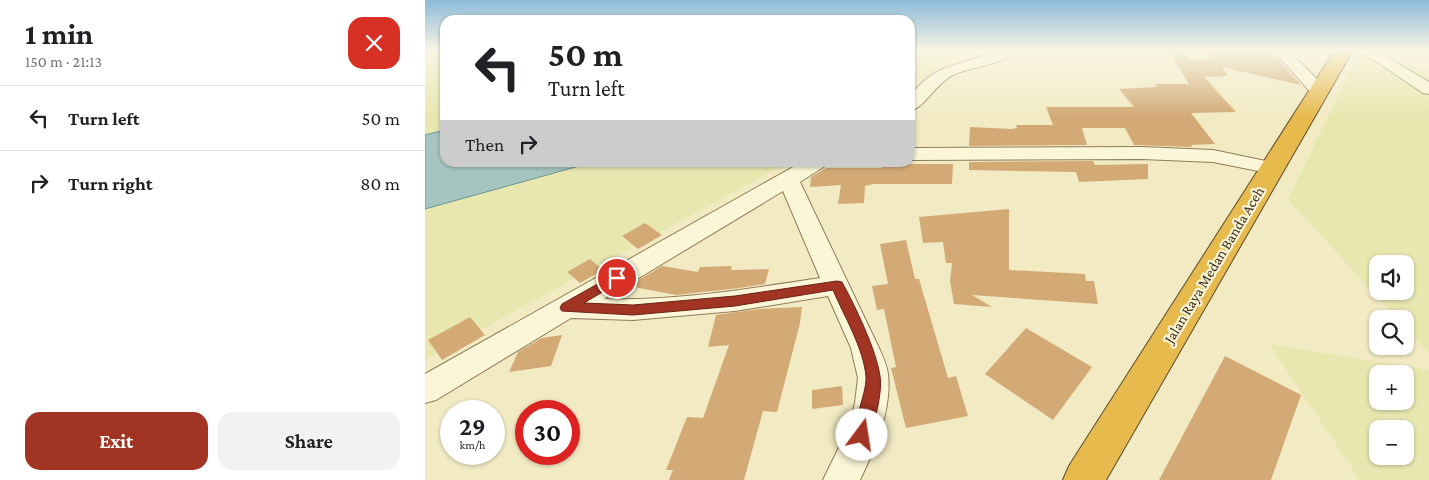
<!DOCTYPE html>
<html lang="en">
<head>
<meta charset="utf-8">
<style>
	body { margin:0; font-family:"Crimson Pro",serif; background:#f2f2f2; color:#202124; height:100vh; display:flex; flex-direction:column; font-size:19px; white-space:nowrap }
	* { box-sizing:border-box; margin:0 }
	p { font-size:16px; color:#757577 }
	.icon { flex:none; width:28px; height:28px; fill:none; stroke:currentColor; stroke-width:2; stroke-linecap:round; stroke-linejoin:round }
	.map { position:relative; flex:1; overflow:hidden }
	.drawer { display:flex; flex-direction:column; background:#fff; width:425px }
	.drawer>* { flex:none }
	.banner { position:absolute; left:15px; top:15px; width:475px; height:152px; border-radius:15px; box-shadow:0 1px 4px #0004; background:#fff; color:#202124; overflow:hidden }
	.controls { position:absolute; left:944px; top:255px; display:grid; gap:10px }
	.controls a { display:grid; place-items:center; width:45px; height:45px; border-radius:10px; background:#fff; box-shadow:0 1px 4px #0004; font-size:25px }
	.speed { position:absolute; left:15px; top:400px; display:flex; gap:10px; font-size:25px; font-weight:700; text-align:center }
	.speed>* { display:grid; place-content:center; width:65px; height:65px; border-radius:50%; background:#fff; box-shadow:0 1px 4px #0004; line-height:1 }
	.speed small { font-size:12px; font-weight:400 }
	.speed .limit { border:8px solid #d22; background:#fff; color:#111 }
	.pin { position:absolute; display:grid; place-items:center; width:42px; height:42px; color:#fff; margin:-21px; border:2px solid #fff; border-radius:50%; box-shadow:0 1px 5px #0007 }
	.me { position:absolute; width:55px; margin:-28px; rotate:14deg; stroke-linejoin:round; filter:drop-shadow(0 0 4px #0008) }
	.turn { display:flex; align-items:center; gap:18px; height:105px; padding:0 25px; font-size:22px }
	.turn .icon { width:65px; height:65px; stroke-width:2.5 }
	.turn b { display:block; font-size:35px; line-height:42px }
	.then { display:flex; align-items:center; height:48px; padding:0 25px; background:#0003; gap:10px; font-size:19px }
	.round { display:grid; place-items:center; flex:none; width:52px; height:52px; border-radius:15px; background:#f2f2f2 }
	.head { display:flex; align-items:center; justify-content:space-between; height:85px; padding:0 25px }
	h1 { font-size:30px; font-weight:700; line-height:38px }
	.primary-button { display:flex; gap:10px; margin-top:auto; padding:10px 25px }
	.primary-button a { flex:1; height:58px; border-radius:15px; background:#a23423; color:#fff; font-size:20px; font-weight:700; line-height:58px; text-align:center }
	.primary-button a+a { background:#f2f2f2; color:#202124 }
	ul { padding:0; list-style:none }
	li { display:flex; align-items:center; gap:15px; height:65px; padding:0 25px; border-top:1px solid #e0e0e0 }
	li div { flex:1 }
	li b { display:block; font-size:19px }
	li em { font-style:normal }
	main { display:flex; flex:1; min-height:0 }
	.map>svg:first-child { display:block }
	.farmland { fill:#e8e7b0; fill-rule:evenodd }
	.water { fill:#a6c4c0; stroke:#6b948f }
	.building { fill:#d3aa76 }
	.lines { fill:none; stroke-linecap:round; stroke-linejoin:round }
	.minor-casing { stroke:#8e7c58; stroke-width:2 }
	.highway-casing { stroke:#5b492d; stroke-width:2 }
	.minor { fill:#fbf6d7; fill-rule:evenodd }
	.highway { fill:#e7ba4d; fill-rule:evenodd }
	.route { fill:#a23423; stroke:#692217 }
	.labels { text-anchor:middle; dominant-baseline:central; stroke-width:4.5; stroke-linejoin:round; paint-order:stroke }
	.street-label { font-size:15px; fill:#3d311d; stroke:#f8f3d4 }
</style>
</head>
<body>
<main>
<section class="drawer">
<div class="head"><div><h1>1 min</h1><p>150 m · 21:13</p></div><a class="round" style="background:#d93025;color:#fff"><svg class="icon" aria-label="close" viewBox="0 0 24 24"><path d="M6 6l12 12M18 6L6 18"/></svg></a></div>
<ul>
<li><svg class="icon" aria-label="left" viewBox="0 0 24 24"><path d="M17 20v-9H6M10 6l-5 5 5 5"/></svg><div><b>Turn left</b></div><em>50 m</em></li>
<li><svg class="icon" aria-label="right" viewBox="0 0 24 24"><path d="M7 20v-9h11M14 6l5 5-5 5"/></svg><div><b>Turn right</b></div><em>80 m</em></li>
</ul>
<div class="primary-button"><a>Exit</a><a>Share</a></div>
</section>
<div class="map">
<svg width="1004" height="480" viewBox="0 0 1004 480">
	<rect width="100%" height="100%" fill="#f2eac3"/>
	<path class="farmland" d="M0,50H20V162L362,163L0,360Z
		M485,50H548L485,88Z
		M935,51L969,71H1004V353L980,327V319H972L863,199ZM952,264H980V291H952Z
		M844,344L1004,370V480H935ZM952,374H980V401H952ZM952,429H980V456H952Z"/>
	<path class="water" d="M20,130V162L165,163L0,209V135Z"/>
	<path class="building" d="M743,50H755L764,59L787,60L775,50H844L876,85L797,67L803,76L779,77L811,112L766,113L790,144L766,145L767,147L709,145L700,128H657L662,145L544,146L545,127L586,129L592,128L591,125H628L621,107H709L694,89L732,87L730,84H764Z
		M668,161L670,165L723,164V179L654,182L651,172L544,170V162Z
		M457,164H528L527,184H448L440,186L439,203L413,204L416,185L385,187L386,177L401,168H457Z
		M584,209V270L660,274L661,281H669L673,304L547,295L567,307L529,304L525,281L527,263H521L518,242L498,243L494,217Z
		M220,223L237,235L213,249L197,236Z
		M481,240L490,279H494L523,378L531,376L543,416L481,428L466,368L471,367L459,309L452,310L447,286L463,284L455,244Z
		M165,259L178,270L155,283L142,272Z
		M237,266L273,272L275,267L307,266L306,270L344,269L340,284L314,288L251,295L204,286Z
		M377,307L375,323L352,412L338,411L319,480H244L248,470H241L262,417L278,418L304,345L283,347L291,315L334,309Z
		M45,317L60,335L17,360L3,340Z
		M601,328L667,367L628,420L560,374Z
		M137,335L126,366L84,372L93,352L117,338Z
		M800,356L876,395L846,480H734Z
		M417,386L418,405L387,409V390Z"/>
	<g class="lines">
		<g class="minor-casing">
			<path id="minor" d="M572,50H590C580,65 542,67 526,76C511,84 499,108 485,111V95C517,59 534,68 572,50Z
				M848,50H863L900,87L902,91L900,95H888Z
				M931,50H950L1004,82V94L998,93L952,62L933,53Z
				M717,147L788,150L855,164L858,168L855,172L848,174L788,162L717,159L485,160V148Z
				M377,162H403L400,166L375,182L454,348C458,357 462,365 463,374C467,410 450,449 435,480H398L422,431L430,403L433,378L426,348L403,296L310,311L208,320L146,318L11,400L0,403V374ZM358,191L395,278C324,289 251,301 179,299Z"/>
		</g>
		<g class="highway-casing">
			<path id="highway" d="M910,50H928L681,480H638L644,466Z"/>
		</g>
		<use href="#minor" class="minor"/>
		<use href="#highway" class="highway"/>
	</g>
	<linearGradient id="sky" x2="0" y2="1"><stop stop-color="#8dbad8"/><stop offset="0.43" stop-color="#f9f6e4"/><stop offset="1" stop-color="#f9f6e4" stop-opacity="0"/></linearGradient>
	<rect width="1004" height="117" fill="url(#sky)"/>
	<path class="route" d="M192,273L196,275L198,278L196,281L159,303L208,305L310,296L412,281L417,282C430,306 451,349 455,376C458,391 449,426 443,441L437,443L431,441C425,427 442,394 441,377C439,349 419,316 408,290L310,306L208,315L137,311L135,308L137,304Z"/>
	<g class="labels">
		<g class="street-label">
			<text transform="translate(789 265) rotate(-59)">Jalan Raya Medan Banda Aceh</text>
		</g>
	</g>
</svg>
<div class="controls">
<a><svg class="icon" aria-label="sound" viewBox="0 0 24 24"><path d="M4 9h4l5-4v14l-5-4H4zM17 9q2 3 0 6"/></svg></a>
<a><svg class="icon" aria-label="search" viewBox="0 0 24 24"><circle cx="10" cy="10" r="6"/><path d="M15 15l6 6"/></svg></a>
<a>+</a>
<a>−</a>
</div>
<div class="speed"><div>29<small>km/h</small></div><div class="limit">30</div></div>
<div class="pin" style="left:192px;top:278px;background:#d93025"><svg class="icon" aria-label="arrive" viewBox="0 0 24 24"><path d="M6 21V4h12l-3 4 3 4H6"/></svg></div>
<svg class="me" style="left:437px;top:435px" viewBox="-20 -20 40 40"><circle r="19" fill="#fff"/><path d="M0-13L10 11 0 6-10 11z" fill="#a23423"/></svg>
<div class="banner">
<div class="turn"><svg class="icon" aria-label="left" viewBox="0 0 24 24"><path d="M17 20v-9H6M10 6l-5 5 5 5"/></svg><div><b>50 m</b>Turn left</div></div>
<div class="then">Then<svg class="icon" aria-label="right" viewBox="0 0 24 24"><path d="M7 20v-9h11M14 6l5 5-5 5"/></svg></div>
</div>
</div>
</main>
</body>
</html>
